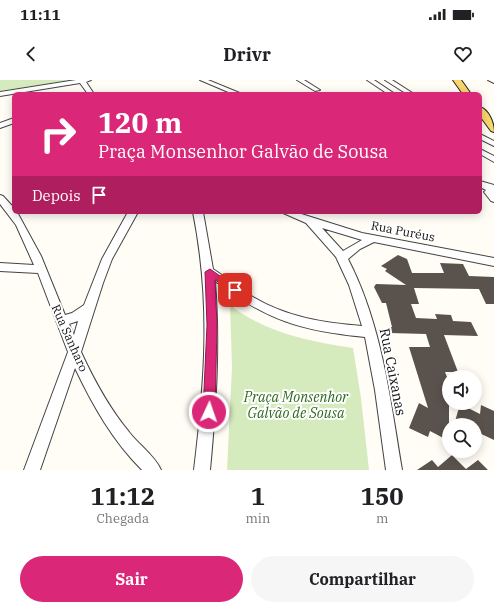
<!DOCTYPE html>
<html lang="pt">
<head>
<meta charset="utf-8">
<style>
	body { margin:0; font-family:"IBM Plex Serif",serif; background:#f6f6f6; color:#202124; height:100vh; display:flex; flex-direction:column; font-size:15px; white-space:nowrap }
	* { box-sizing:border-box; margin:0 }
	p { font-size:13px; color:#757577 }
	.icon { flex:none; width:22px; height:22px; fill:none; stroke:currentColor; stroke-width:2; stroke-linecap:round; stroke-linejoin:round }
	.map { position:relative; height:390px; overflow:hidden }
	.side { display:flex; flex-direction:column; background:#fff; flex:1 }
	.side>* { flex:none }
	.guide { position:absolute; left:12px; top:12px; width:470px; height:122px; border-radius:6px; box-shadow:0 2px 10px #0003; background:#db2777; color:#fff; overflow:hidden }
	.tools { position:absolute; left:442px; top:290px; display:grid; gap:8px }
	.tools a { display:grid; place-items:center; width:40px; height:40px; border-radius:50%; background:#fff; box-shadow:0 2px 10px #0003; font-size:20px }
	.pin { position:absolute; display:grid; place-items:center; width:34px; height:34px; color:#fff; margin:-17px; border-radius:8px; box-shadow:0 2px 6px #0006 }
	.me { position:absolute; width:44px; margin:-22px; rotate:3deg; stroke-linejoin:round; filter:drop-shadow(0 0 3px #0008) }
	.turn { display:flex; align-items:center; gap:14px; height:84px; padding:0 20px; font-size:18px }
	.turn .icon { width:52px; height:52px; stroke-width:2.5 }
	.turn b { display:block; font-size:28px; line-height:34px }
	.then { display:flex; align-items:center; height:38px; padding:0 20px; background:#0003; gap:8px; font-size:15px }
	.eta { display:flex; justify-content:space-evenly; align-items:center; height:68px; text-align:center }
	.eta b { font-size:24px; font-weight:800; line-height:28px }
	.action { display:flex; gap:8px; margin-top:auto; padding:8px 20px }
	.action a { flex:1; height:46px; border-radius:24px; background:#db2777; color:#fff; font-size:16px; font-weight:800; line-height:46px; text-align:center }
	.action a+a { background:#f6f6f6; color:#202124 }
	.status { display:flex; justify-content:space-between; align-items:center; height:28px; padding:0 20px; background:#fff; direction:ltr }
	.status svg { height:11px; fill:currentColor }
	header { display:flex; justify-content:space-between; align-items:center; height:52px; padding:0 20px; background:#fff; font-size:18px; font-weight:800 }
	.map>svg:first-child { display:block }
	.green { fill:#d5ebbd }
	.building { fill:#5a524d }
	.lines { fill:none; stroke-linecap:round; stroke-linejoin:round }
	.minor-casing { stroke:#444; stroke-width:2 }
	.major-casing { stroke:#222; stroke-width:2 }
	.minor { fill:#fff; fill-rule:evenodd }
	.major { fill:#f9d66b; fill-rule:evenodd }
	.route { fill:#db2777; stroke:#8e194d }
	.labels { text-anchor:middle; dominant-baseline:central; stroke-width:4; stroke-linejoin:round; paint-order:stroke }
	.street-label { font-size:12px; fill:#111; stroke:#fff }
	.near-street-label { font-size:14px; fill:#111; stroke:#fff }
	.near-park-label { font-size:14px; font-style:italic; fill:#2f6b1f; stroke:#fff }
</style>
</head>
<body>
<div class="status"><b>11:11</b><svg viewBox="0 0 49 12"><path d="M0 12V9h3v3zM5 12V6h3v6zM10 12V3h3v9zM15 12V0h3v12zM26 1h20v11H26zM47 4h2v5h-2z"/></svg></div>
<header><svg class="icon" aria-label="back" viewBox="0 0 24 24"><path d="M15 5l-7 7 7 7"/></svg>Drivr<svg class="icon" aria-label="heart" viewBox="0 0 24 24"><path d="M12 20l-8-8c-3-5 5-10 8-4 3-6 11-1 8 4z"/></svg></header>
<div class="map">
<svg width="494" height="390" viewBox="0 0 494 390">
	<rect width="100%" height="100%" fill="#fffdf5"/>
	<path class="green" d="M0,0H71L0,11Z
		M230,225C266,253 308,261 353,268L361,318L369,390H227L232,287Z"/>
	<path class="building" d="M398,175L407,179L412,193H444L440,183L463,184L469,196L494,197V224H486L479,209L414,208L419,224H411L416,238L437,239L435,234L451,235L453,241L471,242L478,256L444,255L458,292H445L449,302V361L430,351L428,357L409,348L419,323L428,328L409,267H430L426,254L390,253L388,247H392L386,223H382L374,207L376,204L406,205L385,191L387,189L381,186Z
		M460,324L480,334L481,325L494,331V360L475,351V345H454Z
		M452,375L466,389L478,380L488,390H417L432,380L438,387Z"/>
	<g class="lines">
		<g class="minor-casing">
			<path id="minor" d="M76,0H91L86,2L94,14H88L80,3L0,16V12Z
				M200,0H208L242,14H233Z
				M297,0H304L320,10L315,11Z
				M367,0H374L395,14H388Z
				M385,0H392L414,14H407Z
				M488,0H494V3Z
				M14,38V43L0,48V43Z
				M480,54L494,61V66L480,59Z
				M480,69L494,76V82L480,74Z
				M480,101L494,105V122L491,121L484,112L486,110L480,107Z
				M0,115L3,116L14,128V132H17L41,176L65,235L72,233L84,225L102,179L128,132H138L112,179L103,203L81,272C94,300 109,328 129,352C138,364 155,376 161,390H142C113,361 93,326 75,288L40,390H24L68,272L38,193L0,191V183L34,185L16,145L0,124ZM78,241L74,255L69,244Z
				M193,132H203L213,189C227,198 239,209 253,217C286,237 324,243 362,246L349,205L336,177L306,143L281,132H295L362,153L494,178V186L374,162L360,169L348,179C382,245 390,318 402,390H386L375,310L365,257C301,251 266,240 215,201C220,265 216,327 210,390H194C205,299 211,223 193,132ZM322,148L362,160L343,171Z"/>
		</g>
		<g class="major-casing">
			<path id="major" d="M453,0H461L471,14H463Z
				M480,27C489,30 494,43 494,52L491,51L480,36Z"/>
		</g>
		<use href="#minor" class="minor"/>
		<use href="#major" class="major"/>
	</g>
	<path class="route" d="M210,189L240,210L235,213L215,200L217,245L215,332L213,336L209,338L204,336L203,332L207,245L205,192Z"/>
	<g class="labels">
		<g class="street-label">
			<text transform="translate(403 151) rotate(11)">Rua Puréus</text>
			<text transform="translate(70 258) rotate(66)">Rua Sanharo</text>
		</g>
		<g class="near-street-label">
			<text transform="translate(393 292) rotate(79)">Rua Caixanas</text>
		</g>
		<g class="near-park-label">
			<text x="296" y="317">Praça Monsenhor<tspan x="296" dy="16">Galvão de Sousa</tspan></text>
		</g>
	</g>
</svg>
<div class="tools">
<a><svg class="icon" aria-label="sound" viewBox="0 0 24 24"><path d="M4 9h4l5-4v14l-5-4H4zM17 9q2 3 0 6"/></svg></a>
<a><svg class="icon" aria-label="search" viewBox="0 0 24 24"><circle cx="10" cy="10" r="6"/><path d="M15 15l6 6"/></svg></a>
</div>
<div class="pin" style="left:235px;top:210px;background:#d93025"><svg class="icon" aria-label="arrive" viewBox="0 0 24 24"><path d="M6 21V4h12l-3 4 3 4H6"/></svg></div>
<svg class="me" style="left:209px;top:332px" viewBox="-20 -20 40 40"><circle r="17" fill="#db2777" stroke="#fff" stroke-width="3"/><path d="M0-11L8 9 0 5-8 9z" fill="#fff"/></svg>
<div class="guide">
<div class="turn"><svg class="icon" aria-label="right" viewBox="0 0 24 24"><path d="M7 20v-9h11M14 6l5 5-5 5"/></svg><div><b>120 m</b>Praça Monsenhor Galvão de Sousa</div></div>
<div class="then">Depois<svg class="icon" aria-label="arrive" viewBox="0 0 24 24"><path d="M6 21V4h12l-3 4 3 4H6"/></svg></div>
</div>
</div>
<section class="side">
<div class="eta">
<div><b>11:12</b><p>Chegada</p></div>
<div><b>1</b><p>min</p></div>
<div><b>150</b><p>m</p></div>
</div>
<div class="action"><a>Sair</a><a>Compartilhar</a></div>
</section>
</body>
</html>
